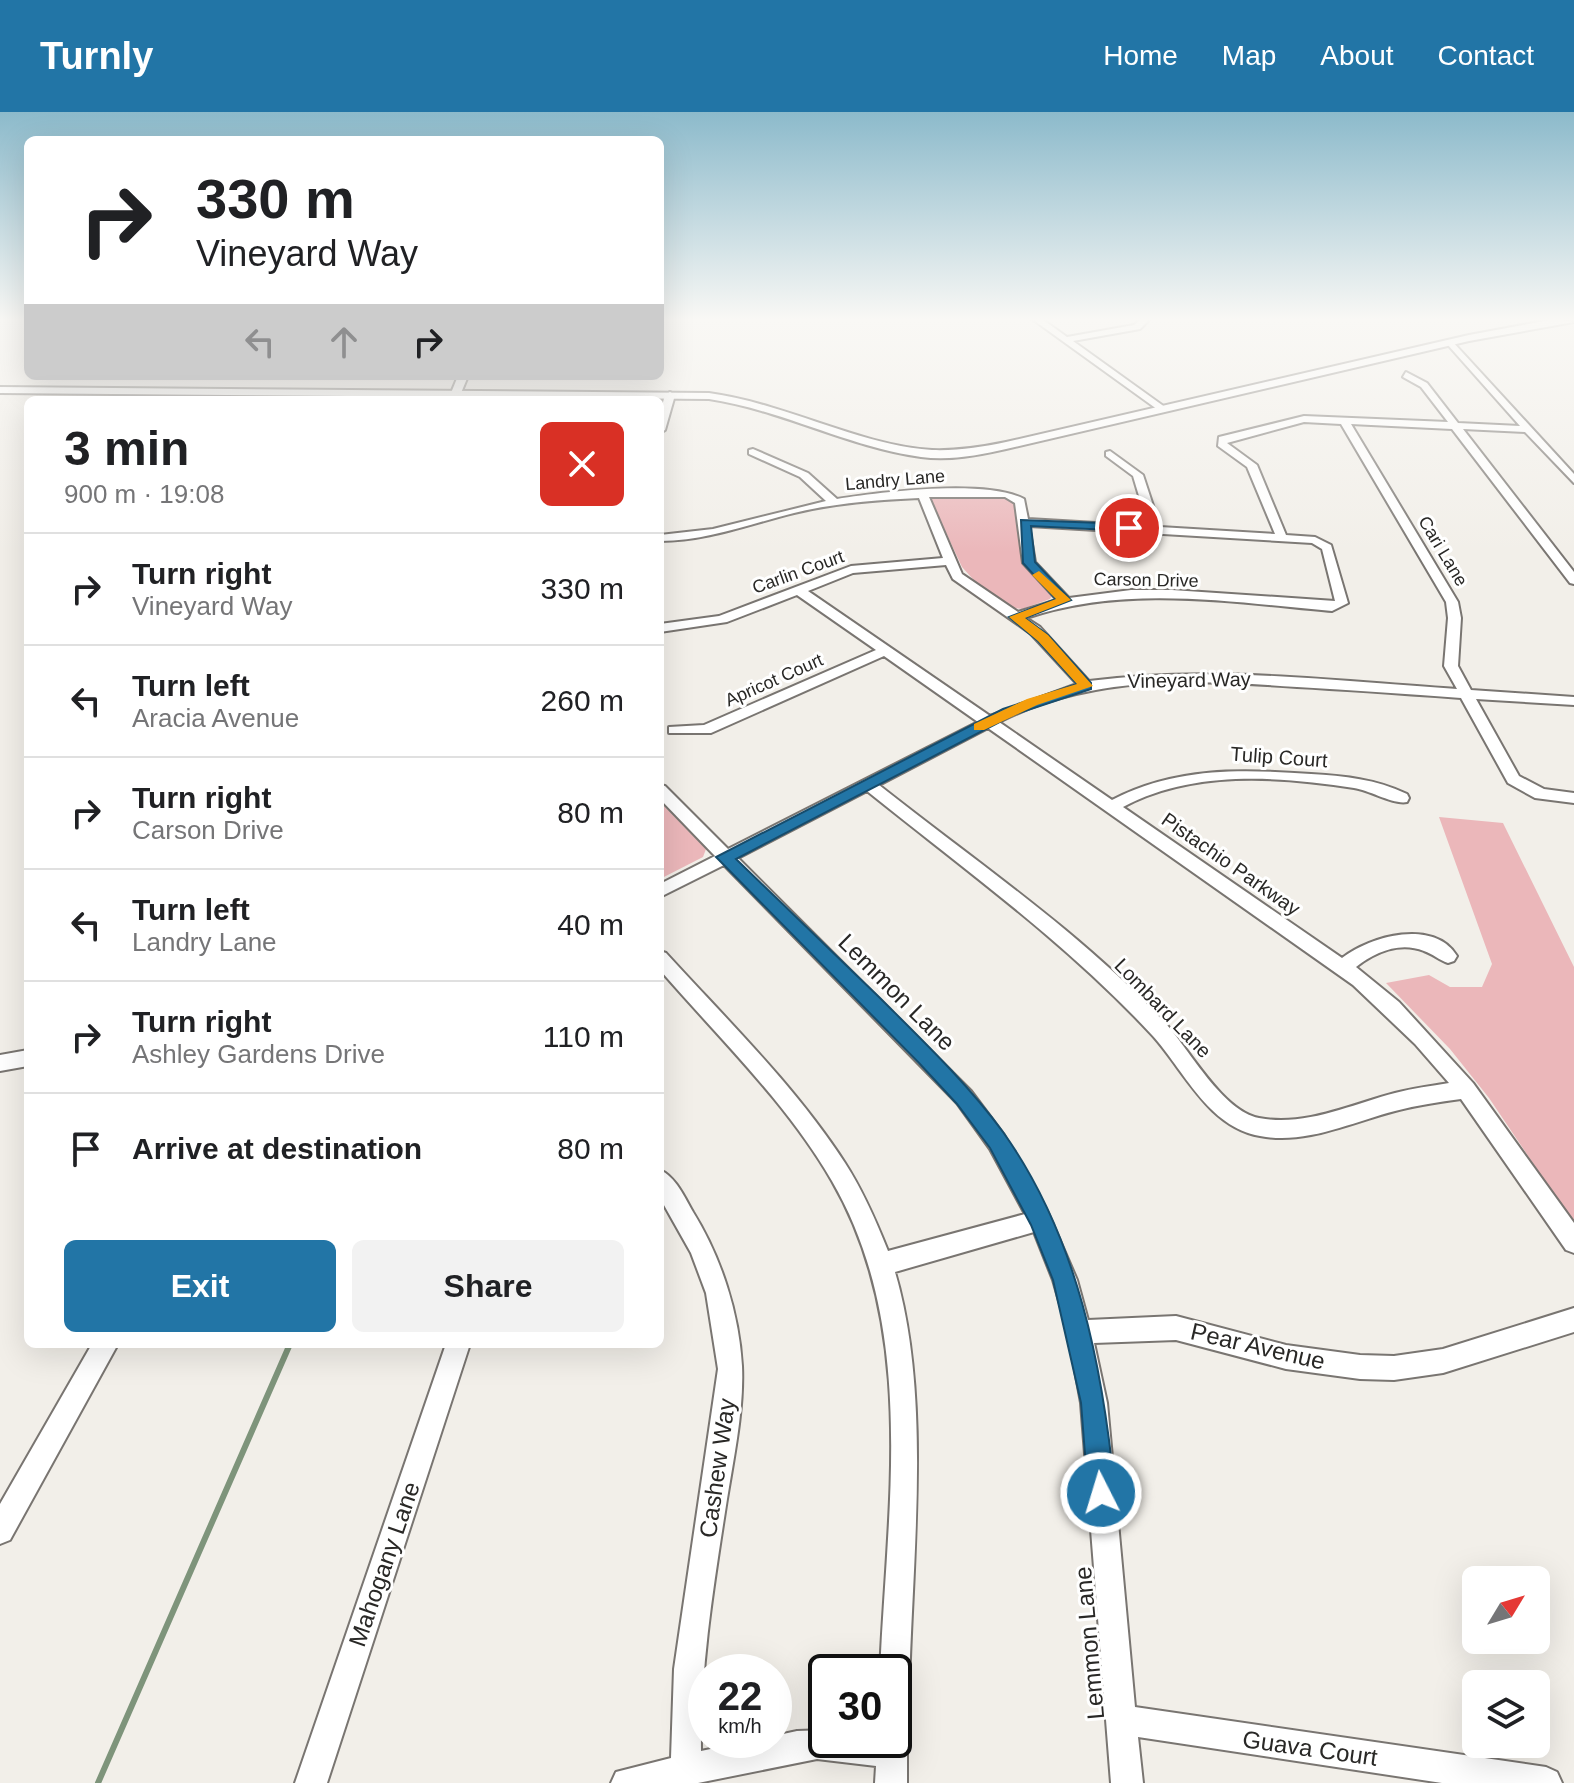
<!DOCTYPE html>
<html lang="en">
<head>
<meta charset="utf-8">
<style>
	body { margin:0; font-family:Arial,sans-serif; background:#f2f2f2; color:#202124; height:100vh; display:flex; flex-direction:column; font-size:30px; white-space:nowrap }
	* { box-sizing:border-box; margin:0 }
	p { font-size:26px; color:#757577 }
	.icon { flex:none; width:44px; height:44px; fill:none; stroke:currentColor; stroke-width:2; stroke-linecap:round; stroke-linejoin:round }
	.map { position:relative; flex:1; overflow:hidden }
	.drawer { position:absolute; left:24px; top:284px; width:640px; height:952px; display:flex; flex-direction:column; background:#fff; border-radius:12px; box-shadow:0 8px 32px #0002 }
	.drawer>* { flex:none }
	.top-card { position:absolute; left:24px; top:24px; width:640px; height:244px; border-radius:12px; box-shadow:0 8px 32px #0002; background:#fff; color:#202124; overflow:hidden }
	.needle { width:52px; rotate:52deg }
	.controls { position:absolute; left:1462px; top:1454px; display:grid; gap:16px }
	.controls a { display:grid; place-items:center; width:88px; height:88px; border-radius:12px; background:#fff; box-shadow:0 8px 32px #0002; font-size:40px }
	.speed { position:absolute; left:688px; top:1542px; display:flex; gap:16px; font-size:40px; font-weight:700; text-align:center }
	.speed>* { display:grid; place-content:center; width:104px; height:104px; border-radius:50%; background:#fff; box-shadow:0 8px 32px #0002; line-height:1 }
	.speed small { font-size:20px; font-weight:400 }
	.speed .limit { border:4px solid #111; border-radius:12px; background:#fff; color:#111 }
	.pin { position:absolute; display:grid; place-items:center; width:68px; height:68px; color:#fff; margin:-34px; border:4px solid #fff; border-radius:50%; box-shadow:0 2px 8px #0007 }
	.me { position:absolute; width:88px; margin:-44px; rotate:355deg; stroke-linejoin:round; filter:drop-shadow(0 0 6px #0008) }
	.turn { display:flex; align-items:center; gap:28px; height:168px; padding:0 40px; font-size:36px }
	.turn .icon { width:104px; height:104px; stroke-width:2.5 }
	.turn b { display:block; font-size:56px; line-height:68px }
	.lanes { display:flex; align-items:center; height:76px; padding:0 40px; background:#0003; justify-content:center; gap:40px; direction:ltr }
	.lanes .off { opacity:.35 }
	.round { display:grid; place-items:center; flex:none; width:84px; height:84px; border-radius:12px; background:#f2f2f2 }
	.summary { display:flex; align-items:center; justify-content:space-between; height:136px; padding:0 40px }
	h1 { font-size:48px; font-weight:700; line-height:60px }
	.button { display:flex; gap:16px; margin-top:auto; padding:16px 40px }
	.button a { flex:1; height:92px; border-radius:12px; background:#2275a6; color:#fff; font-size:32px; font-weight:700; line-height:92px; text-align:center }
	.button a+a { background:#f2f2f2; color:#202124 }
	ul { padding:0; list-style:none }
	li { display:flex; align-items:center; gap:24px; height:112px; padding:0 40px; border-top:2px solid #e0e0e0 }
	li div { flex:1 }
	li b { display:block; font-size:30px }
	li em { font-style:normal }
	header { display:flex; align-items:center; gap:48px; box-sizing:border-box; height:112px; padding:0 40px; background:#2275a6; color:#fff }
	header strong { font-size:38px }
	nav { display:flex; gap:44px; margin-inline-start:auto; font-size:28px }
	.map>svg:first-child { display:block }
	.green { fill:#ebb7ba }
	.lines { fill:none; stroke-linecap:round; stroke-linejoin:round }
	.stream { stroke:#7e947b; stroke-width:6 }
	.minor-casing { stroke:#797571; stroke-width:4 }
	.major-casing { stroke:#797571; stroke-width:4 }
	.minor { fill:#fff; fill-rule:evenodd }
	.major { fill:#fff; fill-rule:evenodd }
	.route { fill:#2275a6; stroke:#164c6c; stroke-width:2 }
	.slow { fill:#f59e0b }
	.labels { text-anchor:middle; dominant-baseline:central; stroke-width:6; stroke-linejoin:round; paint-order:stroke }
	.far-street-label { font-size:18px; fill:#292826; stroke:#fff }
	.street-label { font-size:20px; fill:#292826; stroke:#fff }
	.near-street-label { font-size:24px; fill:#292826; stroke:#fff }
</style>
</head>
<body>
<header>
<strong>Turnly</strong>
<nav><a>Home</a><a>Map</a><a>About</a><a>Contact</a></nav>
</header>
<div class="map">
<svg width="1574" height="1671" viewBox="0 0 1574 1671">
	<rect width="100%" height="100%" fill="#f2efe9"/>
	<path class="green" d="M934,384H1006L1017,390C1021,438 1017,447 1052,483L1050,487L1022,497L1013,496L980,475L962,455L933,393L930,386Z
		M660,690L706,737L703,745L660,767Z
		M1439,705L1503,711L1574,855V1112L1489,986L1450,937L1386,871L1429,863L1450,875H1482L1492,852Z"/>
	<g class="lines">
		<path class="stream" d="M98,1671L290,1232"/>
		<g class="minor-casing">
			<path id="minor" d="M1032,207H1042L1067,225L1134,213L1141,207H1150L1140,217L1073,229L1169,298L1161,300Z
				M1451,228L1574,362V371L1525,320L1463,317L1574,460V472L1570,471L1452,317L1351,312L1458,490L1461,506L1458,554L1471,578L1574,585V593L1476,587L1519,664L1544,677L1574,681V691L1535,686L1508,671L1461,586C1407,582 1352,578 1297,575C1196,568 1093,562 999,610L1112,688C1175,655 1241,657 1311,662C1344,664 1376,667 1407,682L1409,686L1407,690C1394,693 1369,678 1354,676C1278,664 1192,658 1123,695L1342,846C1370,824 1434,806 1457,844L1454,849L1448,851C1439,848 1433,842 1424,839C1400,829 1375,840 1356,855L1399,890L1473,971L1574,1111V1141L1566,1138L1461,987C1439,990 1417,993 1395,999C1352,1010 1306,1033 1260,1024C1208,1015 1184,958 1152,923C1067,831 964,757 867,679L738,746L971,979L1004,1023L1048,1101L1077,1168L1088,1208L1176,1204L1286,1233L1360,1243L1394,1244L1443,1237L1574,1196V1220L1443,1261L1394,1268L1360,1267L1286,1257L1176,1228L1094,1231L1107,1291L1135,1595L1546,1655L1557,1660L1562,1671H1442L1138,1625L1143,1671H1111L1081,1291L1068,1220L1053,1168L1034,1120L895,1160C932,1285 912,1446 909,1577L904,1587L894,1592V1560H880C887,1397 918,1217 832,1069C787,991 719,926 660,858V839L666,841C728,909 795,974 845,1051C863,1079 876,1109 888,1139L1025,1102L990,1037L957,991L724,753L660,785V772L715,744L660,687V673L665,674L728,737L978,610L884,544L711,621H669V615L704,613L876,538L797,483L727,510L660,520V512L719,504L851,454L943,446L919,386C877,388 835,391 794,401C749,412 707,429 660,429V423L713,417L826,389L800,365L749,342V338L753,337L808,361L837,387C881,380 986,367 1024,387L1028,407L1148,414L1133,364L1106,344V340L1110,339L1143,363L1160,415L1275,422L1247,355L1218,334L1219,325L1304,304L1448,310L1421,275L1403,265L1406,260L1427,271L1458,311L1520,314L1448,233ZM1304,310L1341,312L1446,490L1448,506L1444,554L1457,577C1334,569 1211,553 1089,569L1040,515L1026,506C1125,472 1230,490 1332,499L1348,491L1331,433L1315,425L1286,423L1257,353L1227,331ZM929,385H1005L1015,391L1023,451L1057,488L1018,500L962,462ZM1029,414L1312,431L1322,437L1335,489L1172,478H1131L1069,486L1035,450ZM946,453L953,467L1030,521L1077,572L990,604L808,479L853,461ZM988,616L1353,873L1415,932L1449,971C1431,974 1413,976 1395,981C1352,992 1306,1015 1259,1006C1223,999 1190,939 1167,913C1082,821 976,750 879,673Z
				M458,264H468L461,281L456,284L451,281Z
				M670,280L675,283L665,318L660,321V301L665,283Z
				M28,938V954L0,959V943Z
				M660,1058C675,1064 685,1086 693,1100C721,1145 739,1201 742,1254C744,1297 734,1344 727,1387C714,1471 700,1554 701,1639L754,1628H774V1624L797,1619L826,1618V1628H894V1616L903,1619L907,1630V1671H875L876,1654L817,1647L698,1671H611L616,1660L671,1646L674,1557L718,1257L706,1181L691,1141L660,1086Z
				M92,1232H118L10,1428L0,1432V1392Z
				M446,1232H470L327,1671H295Z"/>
		</g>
		<g class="major-casing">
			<path id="major" d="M1555,207L1574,210L1469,229L1006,337C979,343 950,349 921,345C848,335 782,298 709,287L0,281V275L709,281C784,291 861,334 932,338C957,339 982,335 1006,330L1469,223Z"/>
		</g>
		<use href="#minor" class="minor"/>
		<use href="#major" class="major"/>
	</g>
	<linearGradient id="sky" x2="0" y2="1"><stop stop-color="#8cbacb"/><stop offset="0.47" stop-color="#f9f8f5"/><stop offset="1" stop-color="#f9f8f5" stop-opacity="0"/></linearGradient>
	<rect width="1574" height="441" fill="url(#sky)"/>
	<path class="route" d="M1021,408L1129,412L1135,416L1129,419L1031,414L1035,450L1071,488L1025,506L1048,523L1091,571V577L1013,603L736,747C784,793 832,840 880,886C923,929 967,971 1003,1020C1078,1125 1103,1256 1115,1381L1111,1390L1101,1394L1092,1390L1088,1381L1081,1291L1053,1168L1031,1113L990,1036L957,992L919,951L716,745L1003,597L1077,572L1038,529L1009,505L1056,487L1023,451Z"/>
	<path class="slow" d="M1039,459L1071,488L1025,506L1048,523L1093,574L1037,593L984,618H974V612L1027,587L1077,572L1038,529L1009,505L1056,487L1032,463Z"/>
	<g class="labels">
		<g class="far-street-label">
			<text transform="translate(895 368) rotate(-5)">Landry Lane</text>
			<text transform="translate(1443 439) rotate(59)">Cari Lane</text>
			<text transform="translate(798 460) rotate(-20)">Carlin Court</text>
			<text transform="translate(1146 468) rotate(1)">Carson Drive</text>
			<text transform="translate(774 568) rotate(-24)">Apricot Court</text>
		</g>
		<g class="street-label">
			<text transform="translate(1189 568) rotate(-1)">Vineyard Way</text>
			<text transform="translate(1279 645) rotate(4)">Tulip Court</text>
			<text transform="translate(1231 752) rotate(35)">Pistachio Parkway</text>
			<text transform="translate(1163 896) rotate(46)">Lombard Lane</text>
		</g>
		<g class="near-street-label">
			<text transform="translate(897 880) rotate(45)">Lemmon Lane</text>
			<text transform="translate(1258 1234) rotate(13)">Pear Avenue</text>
			<text transform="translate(717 1356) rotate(-82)">Cashew Way</text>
			<text transform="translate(384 1452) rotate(-71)">Mahogany Lane</text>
			<text transform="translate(1089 1531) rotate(-95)">Lemmon Lane</text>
			<text transform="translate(1310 1636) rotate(8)">Guava Court</text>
		</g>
	</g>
</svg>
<div class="controls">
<a><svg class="needle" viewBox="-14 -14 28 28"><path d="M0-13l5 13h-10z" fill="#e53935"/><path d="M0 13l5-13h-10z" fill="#757577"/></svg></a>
<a><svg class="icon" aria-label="layers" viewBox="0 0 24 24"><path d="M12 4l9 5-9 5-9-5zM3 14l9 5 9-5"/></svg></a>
</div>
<div class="speed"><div>22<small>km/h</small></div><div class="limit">30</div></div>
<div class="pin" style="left:1129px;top:416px;background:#d93025"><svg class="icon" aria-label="arrive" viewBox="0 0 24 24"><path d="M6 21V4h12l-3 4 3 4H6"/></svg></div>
<svg class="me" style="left:1101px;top:1381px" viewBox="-20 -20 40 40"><circle r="17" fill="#2275a6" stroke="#fff" stroke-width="3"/><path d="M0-11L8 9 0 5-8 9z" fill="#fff"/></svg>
<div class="top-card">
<div class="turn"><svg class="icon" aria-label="right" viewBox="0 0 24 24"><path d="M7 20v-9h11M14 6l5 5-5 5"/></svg><div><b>330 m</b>Vineyard Way</div></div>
<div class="lanes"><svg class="icon off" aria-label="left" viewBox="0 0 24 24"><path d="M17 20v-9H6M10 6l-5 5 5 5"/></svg><svg class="icon off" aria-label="ahead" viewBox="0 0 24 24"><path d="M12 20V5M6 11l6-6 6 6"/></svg><svg class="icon" aria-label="right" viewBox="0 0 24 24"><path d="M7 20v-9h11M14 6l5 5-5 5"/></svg></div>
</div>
<section class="drawer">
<div class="summary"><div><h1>3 min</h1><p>900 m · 19:08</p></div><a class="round" style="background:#d93025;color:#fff"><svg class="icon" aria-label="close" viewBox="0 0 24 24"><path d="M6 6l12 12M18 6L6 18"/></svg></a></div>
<ul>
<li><svg class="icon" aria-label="right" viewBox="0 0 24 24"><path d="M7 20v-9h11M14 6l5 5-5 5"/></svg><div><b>Turn right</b><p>Vineyard Way</p></div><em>330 m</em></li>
<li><svg class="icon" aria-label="left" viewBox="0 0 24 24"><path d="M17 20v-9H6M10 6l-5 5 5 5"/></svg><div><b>Turn left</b><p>Aracia Avenue</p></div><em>260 m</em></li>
<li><svg class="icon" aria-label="right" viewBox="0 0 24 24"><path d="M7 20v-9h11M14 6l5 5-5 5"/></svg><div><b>Turn right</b><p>Carson Drive</p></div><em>80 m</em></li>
<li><svg class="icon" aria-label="left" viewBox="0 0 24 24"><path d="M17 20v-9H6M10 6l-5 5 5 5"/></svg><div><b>Turn left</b><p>Landry Lane</p></div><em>40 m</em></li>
<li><svg class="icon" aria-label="right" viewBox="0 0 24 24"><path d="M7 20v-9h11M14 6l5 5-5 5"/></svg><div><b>Turn right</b><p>Ashley Gardens Drive</p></div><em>110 m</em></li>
<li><svg class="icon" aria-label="arrive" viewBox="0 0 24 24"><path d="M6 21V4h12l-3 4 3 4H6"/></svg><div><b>Arrive at destination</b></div><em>80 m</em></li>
</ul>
<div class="button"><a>Exit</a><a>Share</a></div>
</section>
</div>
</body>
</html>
